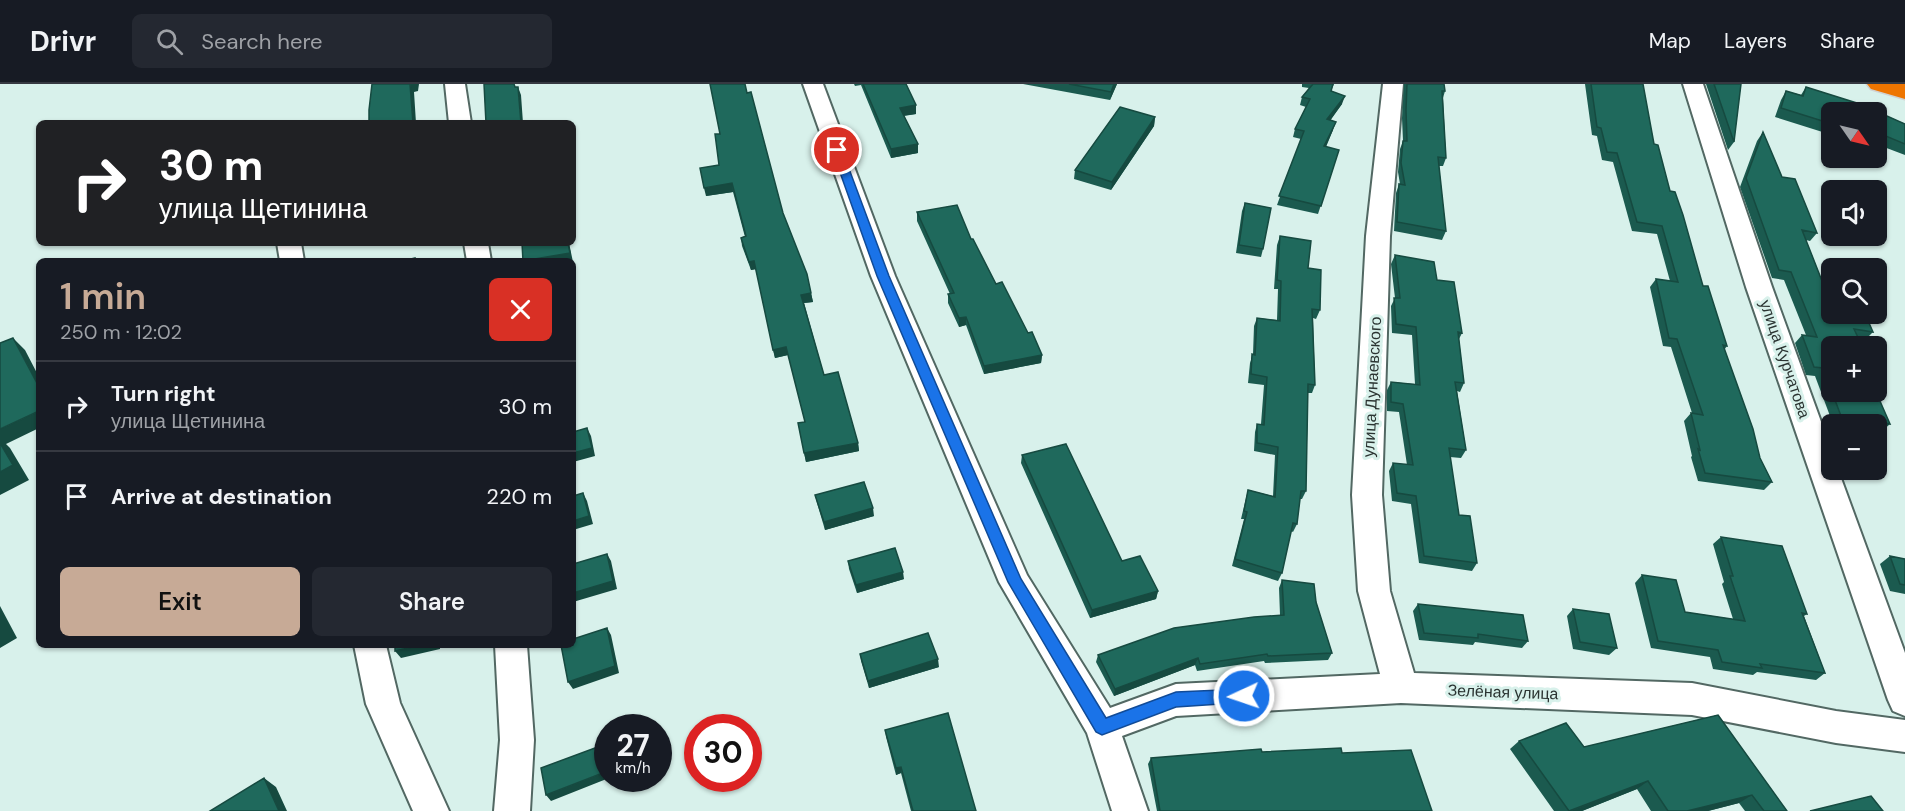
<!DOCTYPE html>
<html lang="en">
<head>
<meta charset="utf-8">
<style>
	body { margin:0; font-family:"DM Sans",sans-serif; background:#242831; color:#f1f3f6; height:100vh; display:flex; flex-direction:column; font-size:22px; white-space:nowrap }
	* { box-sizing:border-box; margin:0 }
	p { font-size:20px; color:#9ea1a6 }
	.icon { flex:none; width:33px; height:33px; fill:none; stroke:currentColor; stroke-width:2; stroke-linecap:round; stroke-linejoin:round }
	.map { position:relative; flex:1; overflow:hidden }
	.panel { position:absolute; left:36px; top:174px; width:540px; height:390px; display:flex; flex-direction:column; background:#171b24; border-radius:9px; box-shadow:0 2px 4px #0004 }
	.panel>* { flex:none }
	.banner { position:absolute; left:36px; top:36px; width:540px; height:126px; border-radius:9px; box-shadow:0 2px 4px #0004; background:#202124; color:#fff; overflow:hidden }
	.needle { width:39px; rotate:124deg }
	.fabs { position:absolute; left:1821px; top:18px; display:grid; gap:12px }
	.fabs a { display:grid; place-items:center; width:66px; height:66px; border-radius:9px; background:#171b24; box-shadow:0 2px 4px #0004; font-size:30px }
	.speed { position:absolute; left:594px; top:630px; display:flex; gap:12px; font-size:30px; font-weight:700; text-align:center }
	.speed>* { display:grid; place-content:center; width:78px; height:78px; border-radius:50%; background:#171b24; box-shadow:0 2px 4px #0004; line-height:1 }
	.speed small { font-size:15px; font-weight:400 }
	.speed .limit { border:9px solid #d22; background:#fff; color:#111 }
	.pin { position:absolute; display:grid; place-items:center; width:51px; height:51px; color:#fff; margin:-26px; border:3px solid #fff; border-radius:50%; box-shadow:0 2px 6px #0007 }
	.me { position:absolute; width:66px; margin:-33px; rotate:267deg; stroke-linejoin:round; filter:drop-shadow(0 0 4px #0008) }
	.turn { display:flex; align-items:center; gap:21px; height:126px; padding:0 24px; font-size:27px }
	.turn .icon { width:78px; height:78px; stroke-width:2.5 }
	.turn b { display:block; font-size:42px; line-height:51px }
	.round { display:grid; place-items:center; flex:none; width:63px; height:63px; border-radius:9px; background:#242831 }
	.overview { display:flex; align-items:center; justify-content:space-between; height:102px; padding:0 24px }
	h1 { font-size:36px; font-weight:600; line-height:45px; color:#c7aa96 }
	.primary-button { display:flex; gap:12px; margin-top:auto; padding:12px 24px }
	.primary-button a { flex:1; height:69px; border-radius:9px; background:#c7aa96; color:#111; font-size:24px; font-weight:600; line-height:69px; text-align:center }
	.primary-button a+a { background:#242831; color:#f1f3f6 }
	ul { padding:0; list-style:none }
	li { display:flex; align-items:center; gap:18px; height:90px; padding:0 24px; border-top:2px solid #363941 }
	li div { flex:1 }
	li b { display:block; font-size:22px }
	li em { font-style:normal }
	header { display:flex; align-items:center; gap:36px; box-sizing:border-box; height:84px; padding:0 30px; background:#171b24; border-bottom:2px solid #363941 }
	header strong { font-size:28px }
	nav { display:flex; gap:33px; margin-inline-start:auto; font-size:21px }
	.search { width:420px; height:54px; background:#242831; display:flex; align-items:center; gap:15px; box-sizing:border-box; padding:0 21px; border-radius:9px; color:#9ea1a6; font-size:22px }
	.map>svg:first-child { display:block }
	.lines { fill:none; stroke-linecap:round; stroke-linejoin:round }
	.street-casing { stroke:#526863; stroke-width:4 }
	.highway-casing { stroke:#d0d2d2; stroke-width:3 }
	.street { fill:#fff; fill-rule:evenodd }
	.highway { fill:#ee7500; fill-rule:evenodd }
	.wall { fill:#1b5a4f }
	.shaded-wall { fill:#164a40 }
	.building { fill:#1f695c; stroke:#164a40; stroke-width:1.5 }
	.route { fill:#1a73e8; stroke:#114b97; stroke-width:1.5 }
	.labels { text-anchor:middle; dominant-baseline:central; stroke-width:6; stroke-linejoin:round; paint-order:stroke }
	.street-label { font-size:16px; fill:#2b3432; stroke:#d8f1eb }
</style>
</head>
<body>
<header>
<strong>Drivr</strong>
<div class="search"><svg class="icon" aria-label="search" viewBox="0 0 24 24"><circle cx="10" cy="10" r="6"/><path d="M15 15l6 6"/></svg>Search here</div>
<nav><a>Map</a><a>Layers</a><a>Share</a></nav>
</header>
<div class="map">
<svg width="1905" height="727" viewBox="0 0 1905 727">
	<rect width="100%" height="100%" fill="#d8f1eb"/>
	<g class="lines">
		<g class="street-casing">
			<path id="street" d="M445,0H465L471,39H449Z
				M803,0H823L895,192L1027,491L1110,624L1176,600L1380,590L1358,507L1352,411L1366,152L1383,0H1403L1390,152L1382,411L1390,507L1414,589L1692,599L1836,627L1905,636V668L1836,659L1692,631L1401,619L1176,632L1122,652L1148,727H1112L1087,649L999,498L871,192Z
				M1683,0H1703L1772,203L1832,368V386H1838L1905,569V632L1893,627L1888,616L1746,203Z
				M277,159H301L304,177H280Z
				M464,159H488L491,177H467Z
				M354,561H386L400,619L449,727H413L366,620Z
				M495,561H527L534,656L530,727H494L500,656Z"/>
		</g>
		<g class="highway-casing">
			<path id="highway" d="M1867,0H1905V15L1871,5Z"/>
		</g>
		<use href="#street" class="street"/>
		<use href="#highway" class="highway"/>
	</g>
	<path class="wall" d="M854,0H906L916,30L904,32L918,60V69L891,74L861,1L855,2Z
		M1023,0H1117L1110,16Z
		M1302,0H1334L1331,7L1342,20L1330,36L1333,46L1326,63L1339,66L1318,130L1277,121L1301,55L1293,53L1295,45L1306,23L1300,21L1302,13L1309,4L1302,3Z
		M1404,0H1444L1445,7L1443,14L1446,74L1443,82H1439L1446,147L1442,156L1394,147L1396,109L1399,100H1400L1398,88L1400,65L1403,57L1402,34Z
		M1585,0H1643L1654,60L1703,202L1727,262L1724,266L1760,374L1772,398L1764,406L1698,397L1691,373L1692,372L1684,337L1691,329H1692L1671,263L1663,262L1650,203L1656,195L1670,197L1657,150L1632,147L1613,78L1602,76L1597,52L1592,51Z
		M1706,0H1741L1734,58L1728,66Z
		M1806,3L1860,20L1905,40V71L1876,60V28H1832V51L1775,33L1781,16L1786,7L1801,11Z
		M747,9L783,129L811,209L813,218L804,219L824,291L858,359L859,367L806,378L798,339L805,338L788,271L775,274L756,185L751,186L742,162L741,154L745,153L733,108L706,112L719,81L720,50Z
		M1155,33L1154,42L1111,106L1074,95L1075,86Z
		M1763,48L1782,93L1817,149L1810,157L1806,156L1824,202L1873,248L1865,256L1859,255L1832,262L1890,340L1881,348L1876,347V340H1833L1815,292L1806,291L1795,259L1802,251H1806L1784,196L1772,194L1740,103L1757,57Z
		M1245,119L1263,165L1261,173L1236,169L1242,127Z
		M917,128L971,155L996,200L1042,271L1041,279L984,290L966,241L959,243L948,219V210H950L917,137Z
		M1280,152L1308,184L1320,226L1316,235L1313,234L1315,301L1312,309H1308L1306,407L1302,415H1300L1297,440L1293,448L1291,447L1282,489L1278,497L1232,482L1244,435H1241L1246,414L1248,406L1273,412L1275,371L1254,367L1255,348L1257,340H1261L1264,301L1248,299L1250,279L1253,270L1254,242L1257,234L1277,236L1278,205H1274L1277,161Z
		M1395,171L1437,196L1462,249L1459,255L1464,299L1460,308L1457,307L1466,366L1461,374L1450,373L1459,431L1477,479L1472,487L1419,479L1411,420L1392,417L1389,387L1393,379L1407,381L1399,328L1387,327V306L1391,298L1415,300L1412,251L1392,249L1391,222L1395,214L1391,180Z
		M1022,371L1122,477L1158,507L1156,515L1090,534L1021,379Z
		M815,411L874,432L825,446L817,419Z
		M1721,453L1807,530L1804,532L1825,589L1816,596L1757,588L1753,591L1713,585L1710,573L1651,564L1635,499L1642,491L1685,528L1733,535L1722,500L1724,498L1713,460Z
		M1890,472L1905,475V510L1890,507L1880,480Z
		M848,477L904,495L857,509L849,485Z
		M1282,496L1316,518L1332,569L1328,576L1265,579L1264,577L1197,587L1195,581L1114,612L1096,578L1098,571L1280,531L1279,504Z
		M1418,520L1528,557L1522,564L1475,558L1473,561L1419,556L1413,527Z
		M1573,525L1617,564L1609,571L1573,565L1567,532Z
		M860,570L939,583L869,604L861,577Z
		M1718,631L1787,727H1745L1739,719L1708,727H1651L1637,705L1582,727H1554L1510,665L1519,657L1584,663Z
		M885,646L976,727H911L901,689L896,691L886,653Z
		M1262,668L1342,669L1432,727H1157L1148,680L1151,674Z"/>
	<path class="shaded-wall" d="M410,0H419L418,7L414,8L416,39H413Z
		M1114,0H1117L1110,16L1111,8Z
		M518,3L521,11L523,39H521Z
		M1345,12L1342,20L1325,44L1327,35Z
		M916,21V30L900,32V24Z
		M1155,33L1154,42L1111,106L1112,98Z
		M1336,38L1333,46L1322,71L1324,62Z
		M918,60V69L891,74V65Z
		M732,99L733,108L706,112L704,104Z
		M568,159H569L573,178L525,177Z
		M754,177L756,185L751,186L749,178Z
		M811,209L813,218L803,219L801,211Z
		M966,233V241L959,243V234Z
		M13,254L25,266L39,293V303Z
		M786,263L788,271L775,274L773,266Z
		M1042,271L1041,279L984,290V282Z
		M39,327V344L6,360L10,364L29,396L0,411V345Z
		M587,344L591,352L595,372L573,378V369Z
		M858,359L859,367L806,378L804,369Z
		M583,409L587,417L593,440L573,446V437Z
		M873,424L874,432L825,446L824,438Z
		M607,470L611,477L617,505L573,518V509Z
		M903,488L904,495L857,509L856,501Z
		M1158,507L1156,515L1090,534L1092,526Z
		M0,522L17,554L0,564Z
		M607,544L611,551L619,589L573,605L568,598Z
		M420,561H440V565L401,574L395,567Z
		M1198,574L1195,581L1114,612L1115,605Z
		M938,575L939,583L869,604L868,597Z
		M603,661L608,671V682Z
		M901,683V689L896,691V684Z
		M608,687V694H609L551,717L546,711Z
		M264,694L276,703L287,727H279Z
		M1648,697L1637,705L1582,727H1571Z
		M1752,711L1739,719L1708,727H1687Z"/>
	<path class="building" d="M372,0H410L413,39H369V26Z
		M484,0H514L515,3H518L521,39H486Z
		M710,0H745L747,9L751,8L783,129L807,190L811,209L801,211L824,291L838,288L858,359L804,369L798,339L805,338L786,263L773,266L754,177L749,178L741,154L746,152L732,99L704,104L700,84L719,81L715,50H720Z
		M863,0H906L916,21L900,24L918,60L891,65Z
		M1069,0H1114L1111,8Z
		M1313,0H1333L1331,7L1345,12L1327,35L1336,38L1324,62L1339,66L1321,122L1279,112L1304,47L1295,45L1310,15L1302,13Z
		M1407,0H1444L1445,7H1442L1446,74L1438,73L1446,147L1397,138L1399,100L1405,101L1401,79L1403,57H1407L1406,26Z
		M1591,0H1643L1654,60L1658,61L1670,107L1675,108L1683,131L1703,202H1708L1727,262L1723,261L1753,345L1760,374L1772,398L1705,389L1698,365L1700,366L1691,329L1703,331L1677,255L1669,254L1656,195L1678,198L1662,142L1637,138L1617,69L1607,68L1601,44L1597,43Z
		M1714,0H1741L1734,58Z
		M1806,3L1860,20L1905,40V60L1876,48V28H1832V40L1781,24L1786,7L1803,12Z
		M1120,23L1155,33L1112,98L1075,86Z
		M1763,48L1782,93L1795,95L1817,149L1802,146L1824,202L1832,203V230H1865L1873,248L1854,245L1862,262H1832V306L1823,284L1814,283L1802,251L1817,253L1791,188L1779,186L1746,94Z
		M1245,119L1271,124L1263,165L1239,161Z
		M957,121L971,155H973L996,200L1002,198L1028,249L1032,248L1042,271L984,282L966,233L959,234L948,210L954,209L917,128Z
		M1280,152L1311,157L1308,184L1321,186L1320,226L1312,225L1315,301L1308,300L1306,407H1301L1297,440L1293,439L1282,489L1235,475L1247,428L1244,427L1248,406L1275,413L1278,363L1257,359V340L1264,341L1267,293L1251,290L1252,270L1255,271L1257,234L1280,237L1281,197L1277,196Z
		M522,159H568L570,169L523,177Z
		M1395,171L1434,178L1437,196L1454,198L1462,249L1458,248L1464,299L1455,298L1466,366L1449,364L1459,431L1470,432L1477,479L1424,472L1416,412L1397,409L1393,379L1413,381L1403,320L1391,318V298L1420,301L1416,243L1396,240L1394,214H1400Z
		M415,174V177H403Z
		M13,254L39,303V327L0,345V259Z
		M1832,308H1876L1890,340L1841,332Z
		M587,344L592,364L573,369V348Z
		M0,359L13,381L0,388Z
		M1066,360L1122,477L1140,472L1158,507L1092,526L1022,371Z
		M864,398L873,424L824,438L815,411Z
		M583,409L589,432L573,437V412Z
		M1721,453L1782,462L1807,530L1802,529L1825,589L1760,580L1762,584L1722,578L1718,566L1658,557L1642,491L1676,496L1685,528L1745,537L1730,492H1733Z
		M895,464L903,488L856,501L848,477Z
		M607,470L613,497L573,509V480Z
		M1890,472L1905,475V501L1900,500Z
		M1282,496L1314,500L1316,518L1332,569L1268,572L1267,570L1200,580L1198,574L1115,605L1098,571L1174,544L1254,533L1284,531Z
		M1418,520L1523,531L1528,557L1478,550V554L1424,549Z
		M1573,525L1609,530L1617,564L1580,558Z
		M607,544L615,582L568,598L561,561H573V555Z
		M928,549L938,575L868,597L860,570Z
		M395,561H420L395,567Z
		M948,629L976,727H913L901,683L896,684L885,646Z
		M1718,631L1787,727H1764L1752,711L1687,727H1668L1648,697L1569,727L1519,657L1566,639L1584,663Z
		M603,661L608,682V687L546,711L541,684Z
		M1341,664L1342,669L1411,666L1432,727H1160L1151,674L1261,665L1262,668Z
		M264,694L279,727H210Z
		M1871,712L1883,727H1810Z"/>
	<path class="route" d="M837,63L842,66L889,192L1021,495L1106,634L1176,608L1244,605L1250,607L1252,612L1250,618L1176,623L1102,651L1096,648L1008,498L877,192L832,66Z"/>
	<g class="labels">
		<g class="street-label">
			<text transform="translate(1785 275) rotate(71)">улица Курчатова</text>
			<text transform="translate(1372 303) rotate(-87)">улица Дунаевского</text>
			<text transform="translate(1503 608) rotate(2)">Зелёная улица</text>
		</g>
	</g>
</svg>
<div class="fabs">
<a><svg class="needle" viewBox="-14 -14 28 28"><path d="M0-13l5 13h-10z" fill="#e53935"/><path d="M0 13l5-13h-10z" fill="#9ea1a6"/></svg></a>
<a><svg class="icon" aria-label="sound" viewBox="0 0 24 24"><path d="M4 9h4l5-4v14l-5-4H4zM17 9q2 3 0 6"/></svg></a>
<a><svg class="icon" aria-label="search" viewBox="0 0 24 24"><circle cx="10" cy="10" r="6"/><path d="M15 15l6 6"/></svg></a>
<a>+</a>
<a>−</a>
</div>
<div class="speed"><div>27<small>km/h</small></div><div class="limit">30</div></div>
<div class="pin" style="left:837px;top:66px;background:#d93025"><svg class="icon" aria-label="arrive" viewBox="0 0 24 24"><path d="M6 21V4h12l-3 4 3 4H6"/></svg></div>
<svg class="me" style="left:1244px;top:612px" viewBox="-20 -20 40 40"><circle r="17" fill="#1a73e8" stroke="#fff" stroke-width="3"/><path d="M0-11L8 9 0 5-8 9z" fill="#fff"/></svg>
<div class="banner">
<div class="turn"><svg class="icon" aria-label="right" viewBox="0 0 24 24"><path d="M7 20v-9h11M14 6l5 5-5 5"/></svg><div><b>30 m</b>улица Щетинина</div></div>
</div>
<section class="panel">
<div class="overview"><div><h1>1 min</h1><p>250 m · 12:02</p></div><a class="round" style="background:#d93025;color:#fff"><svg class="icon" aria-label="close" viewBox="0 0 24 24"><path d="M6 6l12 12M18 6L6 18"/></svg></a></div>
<ul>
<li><svg class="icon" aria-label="right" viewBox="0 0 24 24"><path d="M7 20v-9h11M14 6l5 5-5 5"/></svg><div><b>Turn right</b><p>улица Щетинина</p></div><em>30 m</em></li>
<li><svg class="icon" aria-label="arrive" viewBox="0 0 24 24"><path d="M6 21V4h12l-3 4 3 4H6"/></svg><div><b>Arrive at destination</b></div><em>220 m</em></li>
</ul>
<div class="primary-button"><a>Exit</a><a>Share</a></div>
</section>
</div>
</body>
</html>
